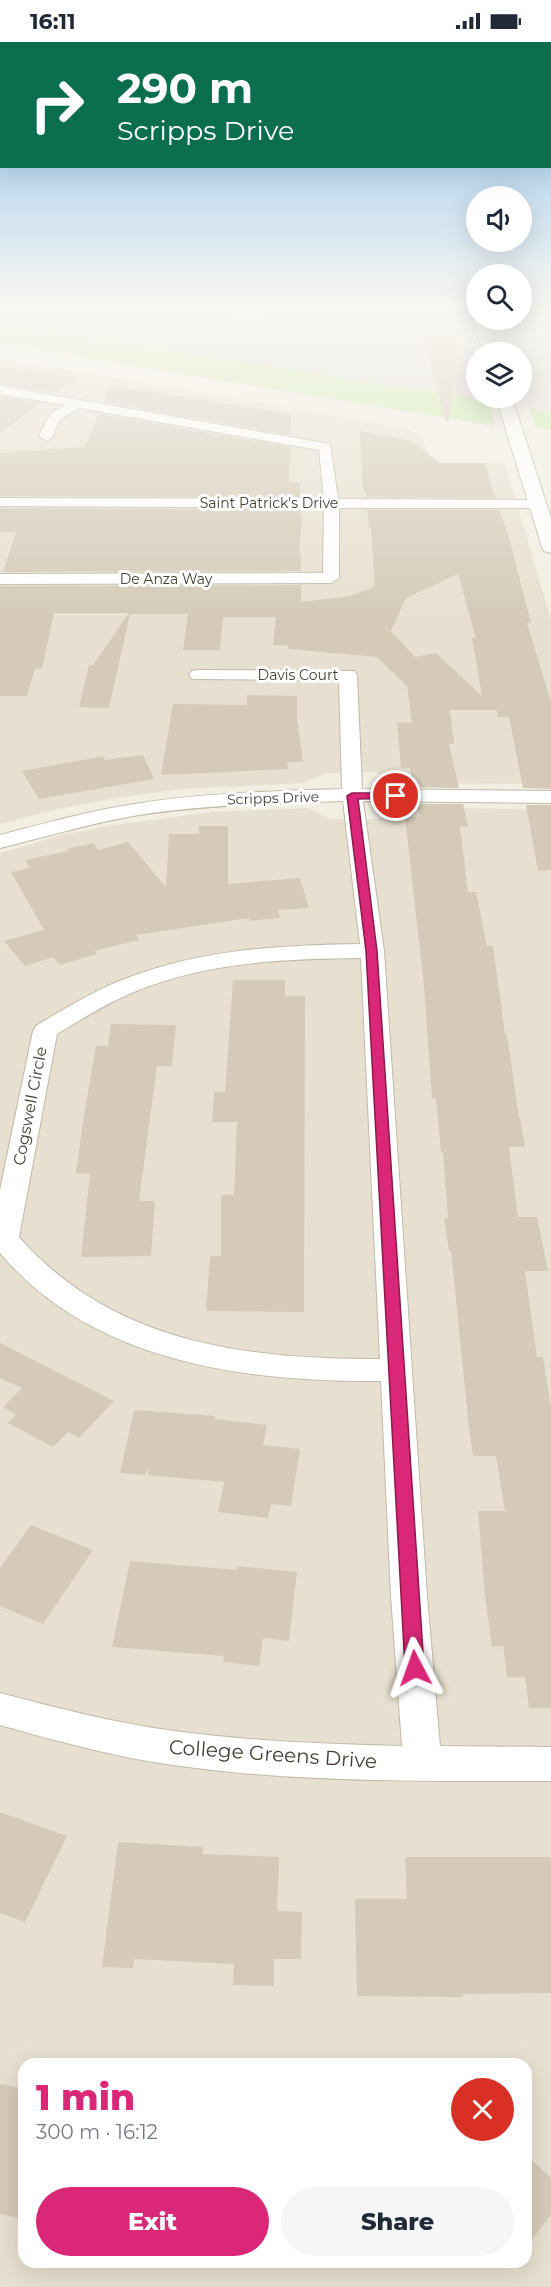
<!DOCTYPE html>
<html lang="en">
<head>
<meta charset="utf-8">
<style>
	body { margin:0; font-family:Montserrat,sans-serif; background:#f6f6f7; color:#1f2937; height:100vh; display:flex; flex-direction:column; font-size:22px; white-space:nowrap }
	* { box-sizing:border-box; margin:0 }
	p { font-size:20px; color:#747a83 }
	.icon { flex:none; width:33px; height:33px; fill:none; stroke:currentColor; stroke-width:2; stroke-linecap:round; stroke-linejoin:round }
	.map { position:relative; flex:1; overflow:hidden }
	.sheet { position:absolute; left:18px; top:2016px; width:514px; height:210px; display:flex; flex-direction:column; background:#fff; border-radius:18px; box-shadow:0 6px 24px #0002 }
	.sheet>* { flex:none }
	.hud { position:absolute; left:0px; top:0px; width:552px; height:126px; box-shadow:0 6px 24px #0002; background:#0b6e4f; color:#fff; overflow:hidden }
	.fabs { position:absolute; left:466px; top:144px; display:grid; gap:12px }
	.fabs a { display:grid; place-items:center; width:66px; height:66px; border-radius:50%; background:#fff; box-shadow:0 6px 24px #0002; font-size:30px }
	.pin { position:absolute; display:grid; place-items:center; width:51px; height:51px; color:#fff; margin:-26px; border:3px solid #fff; border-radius:50%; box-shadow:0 2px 6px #0007 }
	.me { position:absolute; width:66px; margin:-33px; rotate:356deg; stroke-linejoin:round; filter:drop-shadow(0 0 4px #0008) }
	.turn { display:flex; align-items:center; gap:21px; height:126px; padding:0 18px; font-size:27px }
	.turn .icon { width:78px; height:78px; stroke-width:2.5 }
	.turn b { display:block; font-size:42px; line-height:51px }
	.round { display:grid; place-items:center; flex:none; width:63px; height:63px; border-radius:32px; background:#f6f6f7 }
	.head { display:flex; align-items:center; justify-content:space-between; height:102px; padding:0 18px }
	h1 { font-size:36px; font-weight:800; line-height:45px; color:#db2777 }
	.primary-button { display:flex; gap:12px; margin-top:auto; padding:12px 18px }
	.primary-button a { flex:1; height:69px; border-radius:36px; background:#db2777; color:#fff; font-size:24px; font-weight:800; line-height:69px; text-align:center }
	.primary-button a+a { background:#f6f6f7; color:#1f2937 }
	.status { display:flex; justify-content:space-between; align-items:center; height:42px; padding:0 30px; background:#fff; direction:ltr }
	.status svg { height:16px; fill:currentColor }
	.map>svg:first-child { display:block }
	.residential { fill:#e7e0d0; fill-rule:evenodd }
	.commercial { fill:#f6e6cb }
	.industrial { fill:#e4dfd7 }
	.green { fill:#c9eaa7 }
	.building { fill:#d4cab7; fill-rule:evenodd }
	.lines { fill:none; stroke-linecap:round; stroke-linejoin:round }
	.service-casing { stroke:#c1b9a7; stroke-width:2 }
	.minor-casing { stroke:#c1b9a7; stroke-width:2 }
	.tertiary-casing { stroke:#c1b9a7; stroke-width:2 }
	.service { fill:#fff; fill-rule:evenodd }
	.minor { fill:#fff; fill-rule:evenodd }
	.tertiary { fill:#fff; fill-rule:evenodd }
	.route { fill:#db2777; stroke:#8e194d; stroke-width:1.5 }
	.labels { text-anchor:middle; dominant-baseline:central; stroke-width:6; stroke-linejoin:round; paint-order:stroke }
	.far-street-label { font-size:14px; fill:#443e32; stroke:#fff }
	.street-label { font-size:16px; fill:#443e32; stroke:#fff }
	.near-street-label { font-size:20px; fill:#443e32; stroke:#fff }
</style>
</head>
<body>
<div class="status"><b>16:11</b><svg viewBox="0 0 49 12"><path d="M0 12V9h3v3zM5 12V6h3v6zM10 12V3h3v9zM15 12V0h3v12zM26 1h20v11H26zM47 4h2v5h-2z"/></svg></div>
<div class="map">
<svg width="551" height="2245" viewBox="0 0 551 2245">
	<rect width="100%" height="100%" fill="#f2eee2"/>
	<path class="residential" d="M0,265H236L237,277H190L134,303L0,281Z
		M261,265H462L467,282L260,280Z
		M0,317L403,385L421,393L431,421H505L551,578V742L401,741L375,730L328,731L302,741L181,747L115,756L58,767L0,782Z
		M308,766L330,777H379L402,766L551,767V2245H0V811L61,793L114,783L212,770ZM24,2022H526V2220H24Z"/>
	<path class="commercial" d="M522,265H551V282H498L496,278H522Z"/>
	<path class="industrial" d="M190,277L467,282L477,320V356H487L488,359L134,303Z
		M498,282H551V370L529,367L522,347V310H508Z"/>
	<path class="green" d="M0,281L488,359L495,384L0,302Z
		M529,367L551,370V388L536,386Z"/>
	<path class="building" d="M422,288L458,289L449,379L446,380Z
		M0,324L17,327L75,336L54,351L0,342Z
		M110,343L291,372V393L104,360Z
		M0,354L41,361L0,391Z
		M99,372L290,405L289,438L291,440H300V455L0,454V411L85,405Z
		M360,389L411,399L440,421H485L495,456L366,455V449H363Z
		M0,466L300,468V475H302L299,511H301V529L3,530L16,490H0Z
		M367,468H499L508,492L531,581H527L551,660V747L523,746L509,675H498L497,668H450L454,702H449L459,746L414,745L410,726H401L397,680L412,681L407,644L377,615L288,607V603H273L276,575H223L220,608H183L188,572H130L109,666L79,665L89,623H93L129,571H54L42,626L35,627L27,654H0V544L301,543V560L351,554L375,544L371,486H369ZM458,532L476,596H472L482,654L436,611L415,615L391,589L406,556Z
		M247,653L297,654V674L303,720H287L288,727L161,733L173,662L247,663Z
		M143,713L154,737L39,757L22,729L105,714L104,718Z
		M417,762H463L468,785L460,784L468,850H476L487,904H493L505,992H507L519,1076H520L525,1105H509L518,1175H537L548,1229H525L537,1315H543L551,1367V1666H529L525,1635H507L503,1604L492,1605L485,1554L478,1469H505L496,1414H473L469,1386L451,1209H449L444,1176H448L443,1110H441L436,1056H432L424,944L405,775H420Z
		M526,763H551V828L538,829Z
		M199,784H228V842L300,836L309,866L278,868L280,876L250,879L249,876L136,893L139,898L94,909L97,912L60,923L53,915L25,924L4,899L44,888L11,830L30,826L25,818L69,809L67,807L93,801L98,808L128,800L166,845L169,792H199Z
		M233,938H285V954H305L304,1270L206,1269L210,1214H221V1153H234L237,1080H212L214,1050H225Z
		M111,982L176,983L172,1024H157L139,1159H155L151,1214L81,1215L90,1132L76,1131L83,1079L96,1004H108Z
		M0,1301L114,1359L79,1396L68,1390L53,1405L8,1381L16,1373L3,1365L22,1346L0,1336Z
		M134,1368L215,1374V1377L267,1383L263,1403L300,1407L291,1464L271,1462L268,1476L218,1470L224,1440L148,1433L149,1426L145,1433L120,1431Z
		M31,1483L93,1508L43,1582L0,1564V1526Z
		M130,1519L237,1528V1524L297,1530L289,1599L263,1596L259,1624L223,1620L224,1614L112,1605Z
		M0,1770L67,1794L25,1880L0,1871Z
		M118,1800L203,1805L202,1812L279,1815L277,1869L302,1870L301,1917H274V1944L233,1943L234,1922L134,1917L133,1926L102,1925Z
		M405,1815H551V1951L463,1952V1955L357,1954L355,1857H407Z
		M0,2042L24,2047V2177L0,2172Z
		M526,2113L551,2136V2173L526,2205Z"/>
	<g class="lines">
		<g class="service-casing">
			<path id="service" d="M522,274H551V278H522Z"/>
		</g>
		<g class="minor-casing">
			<path id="minor" d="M0,344L330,402L338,457L538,458L545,462L538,466H339V536L331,541L0,542V532L323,531L324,466L0,464V456L324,457L319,408L79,366L60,377L51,397L46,398L39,394L50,372L65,363L0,352Z
				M198,628L354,629L357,633L362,747L551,749V761L363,759L384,909L427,1554L440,1704L551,1705V1739C425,1739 298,1741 173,1723C115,1715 57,1699 0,1683V1651C57,1666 115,1681 174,1689C249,1699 326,1702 402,1704L391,1554L381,1339C245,1340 93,1321 0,1211V1148L33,989L36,984C62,968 89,952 117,940C194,908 277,903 360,902L343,759C273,761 202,763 133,774C88,782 45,795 0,806V793C45,781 89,769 135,762C203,751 273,749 342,747L339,638L192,637L189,633L192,629ZM361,916L380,1317C246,1317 113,1302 19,1195L57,992C82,977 107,961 134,950C206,920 283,917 361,916Z"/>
		</g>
		<g class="tertiary-casing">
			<path id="tertiary" d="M477,275V278H487L497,310H483L473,278Z
				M496,356H512L551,476V511L544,509L542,505Z"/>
		</g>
		<use href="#service" class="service"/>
		<use href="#minor" class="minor"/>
		<use href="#tertiary" class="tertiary"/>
	</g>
	<linearGradient id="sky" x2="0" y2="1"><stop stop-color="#88beed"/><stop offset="0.46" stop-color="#f9f7f2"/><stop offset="1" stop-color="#f9f7f2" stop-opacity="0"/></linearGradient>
	<rect width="551" height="579" fill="url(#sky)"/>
	<path class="route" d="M396,751L400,752V756L358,757L377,909L424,1626L421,1631L415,1634L408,1631L405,1626L366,909L347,754L352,751Z"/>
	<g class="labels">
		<g class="far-street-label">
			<text x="269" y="461">Saint Patrick's Drive</text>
			<text x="166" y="537">De Anza Way</text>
			<text x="298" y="633">Davis Court</text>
			<text transform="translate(273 756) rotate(-2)">Scripps Drive</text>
		</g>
		<g class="street-label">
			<text transform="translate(30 1064) rotate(-79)">Cogswell Circle</text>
		</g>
		<g class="near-street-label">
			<text transform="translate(273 1712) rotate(4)">College Greens Drive</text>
		</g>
	</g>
</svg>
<div class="fabs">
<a><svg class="icon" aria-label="sound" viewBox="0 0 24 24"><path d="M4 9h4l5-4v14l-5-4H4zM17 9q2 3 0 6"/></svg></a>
<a><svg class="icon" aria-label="search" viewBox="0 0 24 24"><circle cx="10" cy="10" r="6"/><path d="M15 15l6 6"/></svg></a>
<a><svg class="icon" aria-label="layers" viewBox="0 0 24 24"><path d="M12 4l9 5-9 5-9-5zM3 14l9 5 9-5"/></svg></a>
</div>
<div class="pin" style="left:396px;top:754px;background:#d93025"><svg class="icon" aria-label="arrive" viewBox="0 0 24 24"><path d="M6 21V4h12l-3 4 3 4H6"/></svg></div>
<svg class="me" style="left:415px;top:1626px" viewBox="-20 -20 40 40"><path d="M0-17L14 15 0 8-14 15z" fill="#db2777" stroke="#fff" stroke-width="4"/></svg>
<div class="hud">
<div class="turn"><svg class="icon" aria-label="right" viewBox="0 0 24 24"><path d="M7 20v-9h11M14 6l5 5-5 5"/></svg><div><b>290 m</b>Scripps Drive</div></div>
</div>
<section class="sheet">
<div class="head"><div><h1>1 min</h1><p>300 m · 16:12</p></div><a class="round" style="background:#d93025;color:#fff"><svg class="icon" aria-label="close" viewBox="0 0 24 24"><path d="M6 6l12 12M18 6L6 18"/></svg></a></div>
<div class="primary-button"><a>Exit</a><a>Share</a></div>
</section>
</div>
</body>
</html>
